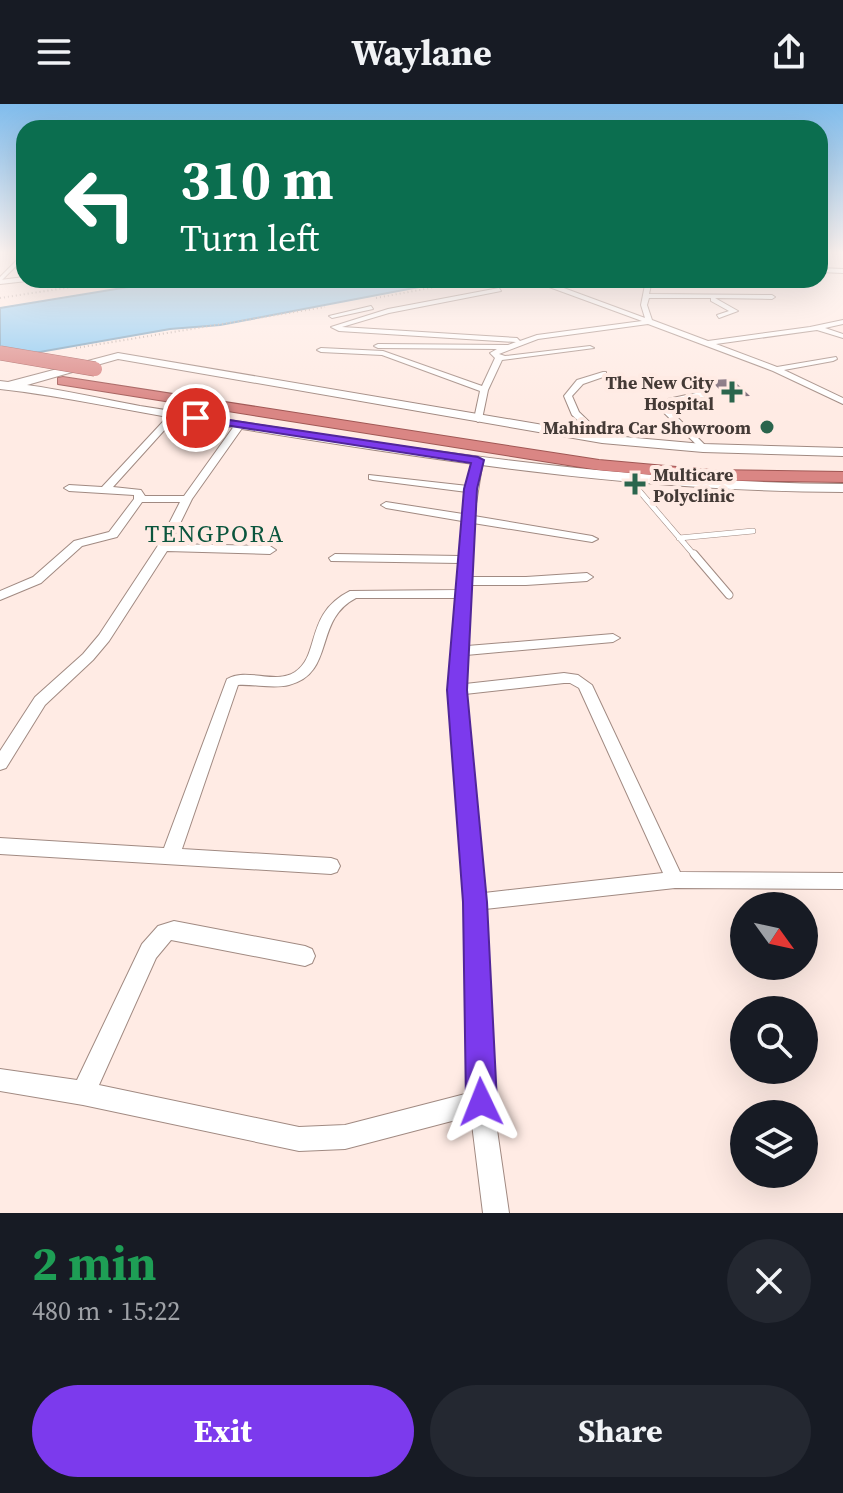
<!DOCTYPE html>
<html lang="en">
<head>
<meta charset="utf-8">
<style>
	body { margin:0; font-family:"Source Serif 4",serif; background:#242831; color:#f1f3f6; height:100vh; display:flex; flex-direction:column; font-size:30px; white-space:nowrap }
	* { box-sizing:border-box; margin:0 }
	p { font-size:26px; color:#9ea1a6 }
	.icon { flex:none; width:44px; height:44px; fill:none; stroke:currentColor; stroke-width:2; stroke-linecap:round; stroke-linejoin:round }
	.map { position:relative; height:1109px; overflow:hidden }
	.drawer { display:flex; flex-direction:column; background:#171b24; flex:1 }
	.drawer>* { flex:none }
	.guide { position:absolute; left:16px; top:16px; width:812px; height:168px; border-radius:24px; box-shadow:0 8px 32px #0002; background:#0b6e4f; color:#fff; overflow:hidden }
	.needle { width:52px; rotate:123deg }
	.buttons { position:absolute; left:730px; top:788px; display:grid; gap:16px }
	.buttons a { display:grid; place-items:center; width:88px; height:88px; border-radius:50%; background:#171b24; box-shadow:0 8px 32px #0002; font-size:40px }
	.pin { position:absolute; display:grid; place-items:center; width:68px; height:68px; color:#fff; margin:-34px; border:4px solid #fff; border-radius:50%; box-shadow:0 2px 8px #0007 }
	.me { position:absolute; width:88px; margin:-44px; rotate:358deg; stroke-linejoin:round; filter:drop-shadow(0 0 6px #0008) }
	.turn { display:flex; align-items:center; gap:28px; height:168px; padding:0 32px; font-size:36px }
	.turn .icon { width:104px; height:104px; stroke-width:2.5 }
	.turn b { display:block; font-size:56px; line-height:68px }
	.round { display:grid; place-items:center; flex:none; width:84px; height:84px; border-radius:42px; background:#242831 }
	.head { display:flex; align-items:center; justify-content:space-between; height:136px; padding:0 32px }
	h1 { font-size:48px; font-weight:700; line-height:60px; color:#1e9e55 }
	.primary-button { display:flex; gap:16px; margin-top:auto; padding:16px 32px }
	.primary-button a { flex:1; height:92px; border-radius:48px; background:#7c3aed; color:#fff; font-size:32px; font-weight:700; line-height:92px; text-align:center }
	.primary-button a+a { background:#242831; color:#f1f3f6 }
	header { display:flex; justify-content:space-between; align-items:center; height:104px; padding:0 32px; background:#171b24; font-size:36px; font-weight:700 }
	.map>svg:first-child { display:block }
	.water { fill:#85c8f3; stroke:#729dba; stroke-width:2 }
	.building { fill:#7a6977 }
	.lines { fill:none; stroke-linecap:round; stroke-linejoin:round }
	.service-far1-casing { stroke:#a18a82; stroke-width:6 }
	.service-casing { stroke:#a18a82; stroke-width:9 }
	.minor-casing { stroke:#a18a82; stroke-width:2 }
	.tertiary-casing { stroke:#a18a82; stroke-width:2 }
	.secondary-casing { stroke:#a18a82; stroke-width:2 }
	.trunk-casing { stroke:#a05855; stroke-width:2 }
	.path { stroke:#b8a8a2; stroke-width:2; stroke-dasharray:1 3; stroke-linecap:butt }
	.service-far1 { stroke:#fff; stroke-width:5 }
	.service { stroke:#fff; stroke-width:7 }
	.minor { fill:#fff; fill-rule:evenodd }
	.tertiary { fill:#fff; fill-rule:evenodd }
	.secondary { fill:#fff; fill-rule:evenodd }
	.trunk { fill:#da8684; fill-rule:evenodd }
	.trunk-bridge-casing { stroke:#a05855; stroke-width:15; stroke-linecap:butt }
	.trunk-bridge { stroke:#da8684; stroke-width:14 }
	.route { fill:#7c3aed; stroke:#51269a; stroke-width:2 }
	.poi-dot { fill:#2b654d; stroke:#ffebe4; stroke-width:3 }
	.labels { text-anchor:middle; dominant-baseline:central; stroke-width:8; stroke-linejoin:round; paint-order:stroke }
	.far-poi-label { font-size:18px; font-weight:bold; fill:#443a36; stroke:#ffebe4; text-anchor:end }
	.neighbourhood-label { font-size:24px; letter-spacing:2px; fill:#0b553d; stroke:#ffebe4 }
</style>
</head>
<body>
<header><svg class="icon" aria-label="menu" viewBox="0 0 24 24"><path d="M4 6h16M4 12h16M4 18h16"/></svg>Waylane<svg class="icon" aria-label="share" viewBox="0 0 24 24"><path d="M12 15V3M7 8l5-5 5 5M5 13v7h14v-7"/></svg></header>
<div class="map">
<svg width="843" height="1109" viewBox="0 0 843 1109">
	<rect width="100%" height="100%" fill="#ffebe4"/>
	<path class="water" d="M171,176H456L220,221L170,225L0,255V204Z"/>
	<path class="building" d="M732,275L750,292L727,293L710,276Z"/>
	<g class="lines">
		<g class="service-far1-casing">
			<path id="service-far1" d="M630,376L695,452
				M679,434L753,427"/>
		</g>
		<g class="service-casing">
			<path id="service" d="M694,450L729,491"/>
		</g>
		<g class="minor-casing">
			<path id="minor" d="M24,149V154L0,178V173Z
				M820,164L843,165V169L820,168Z
				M542,176L645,214L641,201L646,176H652L649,190L772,191L775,193L772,195L715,194L738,207L719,214L717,211L729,207L711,197V194H649L647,201L652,216L708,237L810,223L843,216V220L825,224L843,230V234L817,226L716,240L777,263L836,253L837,255L833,257L784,266L843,294V300L773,267L648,220L538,235L499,250L505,252L590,242L594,244L502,256L488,286L482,315L478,318L474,315L480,287L382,251L321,248L317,246L321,244L383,247L482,282L495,254L490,249L497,245L378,244L374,242L378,240L508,241L516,238L339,227L331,223L388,205L499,184L501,187L389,209L342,223L517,234L520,237L537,231L642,217L541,180L487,183L484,181Z
				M371,202L373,205L332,214L329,212Z
				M603,268H606V272L583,280L572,292L579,308L607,335L602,338L572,311L564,292L577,276Z
				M705,287L709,290L708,292L674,299L669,305L708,344L703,347L660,305L668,295Z
				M171,309L178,311L113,383L141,386L145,392H184L237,318H243L245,320L192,395L170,440L270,442L276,446L270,450L167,447L109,537L93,556L45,601L6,664L0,666V647L35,593L83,550L99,531L157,443L180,398H142L117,433L82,442L41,479L0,496V487L33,473L74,437L109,428L134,395V391L69,387L64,384L69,381L102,383Z
				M475,354L483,356L474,412L592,432L598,435L592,438L473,419L470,473H526L587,469L593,473L587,477L526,481H470L467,542L613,530L620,534L613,538L466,551L465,580L564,569L578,571L592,581L680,768L843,769V785L675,784L485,805L493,998L509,1109H483L471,1012L345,1045L299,1047L83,1001L0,987V965L77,976L142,840L158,822L174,817L305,842L312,845L315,852L312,859L305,862L171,836L156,854L99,981L299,1023L345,1021L469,989L465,798L450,586L457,494H356C313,516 336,569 289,581C273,585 255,580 238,581L182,745L331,754L337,756L340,762L337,768L331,770L0,750V734L164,744L227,575C247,563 274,581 295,568C321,551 304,510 350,487L457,486L459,459L331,457L329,454L335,450L460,452L462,417L386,404L381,401L386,398L463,410L467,388L373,376L369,375V371L468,382ZM564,579H570L579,584L663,769L484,789L465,590Z"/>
		</g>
		<g class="tertiary-casing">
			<path id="tertiary" d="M24,173L27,177L0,180V176Z"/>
		</g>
		<g class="secondary-casing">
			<path id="secondary" d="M118,249L602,331L703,340L843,344V352L703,348L602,339L118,255L27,281C64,286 102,295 140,302C373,339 606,378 843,380V388C621,387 416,353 198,318C132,308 66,292 0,285V277L8,278Z"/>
		</g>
		<g class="trunk-casing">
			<path id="trunk" d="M63,273L599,356L710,366L843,368V378L710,376L599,366L58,280V274Z"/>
		</g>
		<path class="path" d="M0,194L117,176
			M376,194L473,176
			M76,244L325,203"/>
		<use href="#service-far1" class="service-far1"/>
		<use href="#service" class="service"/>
		<use href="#minor" class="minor"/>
		<use href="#tertiary" class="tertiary"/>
		<use href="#secondary" class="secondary"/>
		<use href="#trunk" class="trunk"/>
		<g class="trunk-bridge-casing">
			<path id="trunk-bridge" d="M0,249L95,265"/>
		</g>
		<use href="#trunk-bridge" class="trunk-bridge"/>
	</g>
	<linearGradient id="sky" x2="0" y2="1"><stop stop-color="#80bcec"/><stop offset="0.49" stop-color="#fff6f3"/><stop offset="1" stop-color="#fff6f3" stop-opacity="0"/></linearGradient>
	<rect width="843" height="303" fill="url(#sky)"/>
	<path class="route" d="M196,311L478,353L484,356L477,385L467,586L487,798L497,998L492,1009L481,1013L471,1009L466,998L463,798L447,586L464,385L471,359L192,316V312Z"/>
	<g class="poi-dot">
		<path d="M728 276h8v8h8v8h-8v8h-8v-8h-8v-8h8z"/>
		<circle cx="767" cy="323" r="8"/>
		<path d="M631 368h8v8h8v8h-8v8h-8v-8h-8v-8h8z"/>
	</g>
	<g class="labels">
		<g class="far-poi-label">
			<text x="714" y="278">The New City<tspan x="714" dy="21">Hospital</tspan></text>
			<text x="751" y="323">Mahindra Car Showroom</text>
			<text x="653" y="370" text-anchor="start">Multicare<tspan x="653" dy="21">Polyclinic</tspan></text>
		</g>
		<g class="neighbourhood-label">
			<text x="215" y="429">TENGPORA</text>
		</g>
	</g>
</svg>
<div class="buttons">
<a><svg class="needle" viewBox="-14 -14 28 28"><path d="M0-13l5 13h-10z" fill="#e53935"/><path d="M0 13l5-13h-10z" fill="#9ea1a6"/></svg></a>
<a><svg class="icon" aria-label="search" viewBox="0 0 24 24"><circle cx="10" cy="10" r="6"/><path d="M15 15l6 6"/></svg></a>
<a><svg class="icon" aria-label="layers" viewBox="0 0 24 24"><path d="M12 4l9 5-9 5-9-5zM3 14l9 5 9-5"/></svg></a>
</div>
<div class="pin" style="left:196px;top:314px;background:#d93025"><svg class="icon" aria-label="arrive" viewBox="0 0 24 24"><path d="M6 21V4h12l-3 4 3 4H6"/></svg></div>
<svg class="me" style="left:481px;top:998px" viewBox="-20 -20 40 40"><path d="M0-17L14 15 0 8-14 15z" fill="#7c3aed" stroke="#fff" stroke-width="4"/></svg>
<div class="guide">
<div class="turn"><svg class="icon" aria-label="left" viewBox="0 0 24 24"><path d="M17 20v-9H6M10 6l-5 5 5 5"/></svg><div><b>310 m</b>Turn left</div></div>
</div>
</div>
<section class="drawer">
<div class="head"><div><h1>2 min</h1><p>480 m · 15:22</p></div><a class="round"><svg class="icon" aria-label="close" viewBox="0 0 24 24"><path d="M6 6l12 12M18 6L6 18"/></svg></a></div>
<div class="primary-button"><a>Exit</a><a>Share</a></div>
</section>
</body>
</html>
